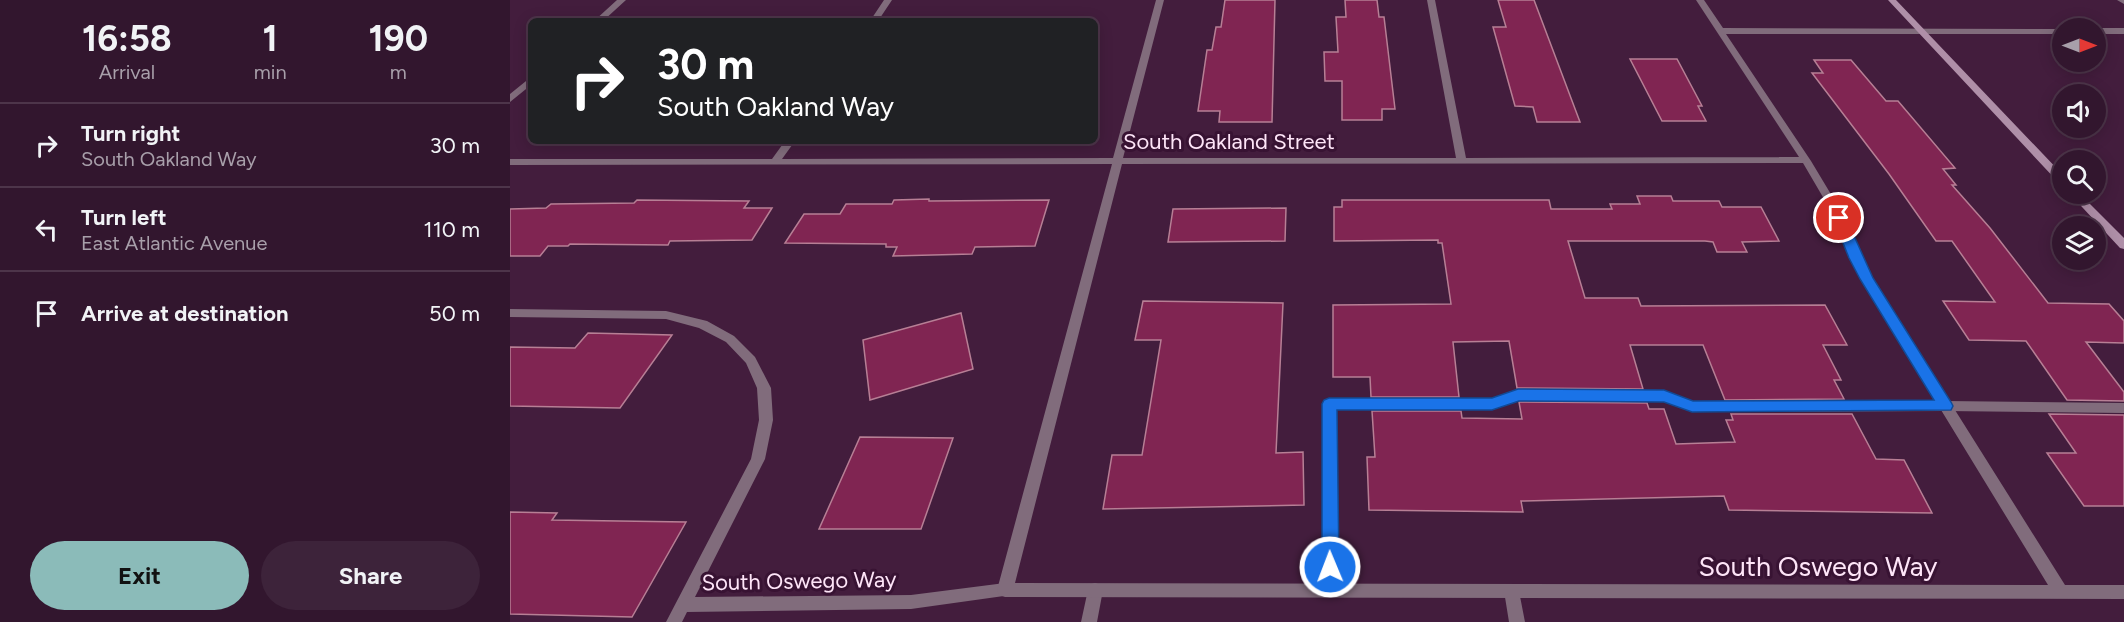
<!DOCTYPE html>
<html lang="en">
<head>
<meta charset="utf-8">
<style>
	body { margin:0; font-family:Figtree,sans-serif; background:#3d233a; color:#f1f3f6; height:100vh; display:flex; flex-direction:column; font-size:22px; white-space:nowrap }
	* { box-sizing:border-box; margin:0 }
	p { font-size:20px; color:#a89faa }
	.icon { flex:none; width:33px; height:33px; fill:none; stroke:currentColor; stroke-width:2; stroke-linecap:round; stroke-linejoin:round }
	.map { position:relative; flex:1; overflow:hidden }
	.drawer { display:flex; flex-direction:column; background:#32162e; width:510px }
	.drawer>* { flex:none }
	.banner { position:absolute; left:18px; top:18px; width:570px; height:126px; border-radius:9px; box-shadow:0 3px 15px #0003,0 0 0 2px #4d354a; background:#202124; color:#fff; overflow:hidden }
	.needle { width:39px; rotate:90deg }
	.controls { position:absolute; left:1542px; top:18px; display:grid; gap:12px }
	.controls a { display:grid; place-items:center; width:54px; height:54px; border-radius:50%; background:#32162e; box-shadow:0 3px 15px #0003,0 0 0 2px #4d354a; font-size:30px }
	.pin { position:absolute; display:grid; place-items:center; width:51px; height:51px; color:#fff; margin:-26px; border:3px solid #fff; border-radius:50%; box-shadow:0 2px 6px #0007 }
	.me { position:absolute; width:66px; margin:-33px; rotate:359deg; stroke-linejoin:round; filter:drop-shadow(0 0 4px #0008) }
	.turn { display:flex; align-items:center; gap:21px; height:126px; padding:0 30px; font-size:27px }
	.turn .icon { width:78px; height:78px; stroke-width:2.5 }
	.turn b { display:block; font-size:42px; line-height:51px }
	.eta { display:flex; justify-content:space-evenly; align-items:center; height:102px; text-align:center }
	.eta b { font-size:36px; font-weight:700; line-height:42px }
	.primary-button { display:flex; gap:12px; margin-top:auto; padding:12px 30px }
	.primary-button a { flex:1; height:69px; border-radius:36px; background:#8bbbb9; color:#111; font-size:24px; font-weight:700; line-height:69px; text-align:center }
	.primary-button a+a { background:#3d233a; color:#f1f3f6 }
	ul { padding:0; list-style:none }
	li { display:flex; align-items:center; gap:18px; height:84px; padding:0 30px; border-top:2px solid #4d354a }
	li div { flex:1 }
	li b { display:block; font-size:22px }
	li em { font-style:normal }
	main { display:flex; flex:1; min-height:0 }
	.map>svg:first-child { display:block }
	.building { fill:#802552; stroke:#b77f95; stroke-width:1.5 }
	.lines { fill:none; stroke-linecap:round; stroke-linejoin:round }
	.lane { fill:#816c7c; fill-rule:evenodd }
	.street { fill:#816c7c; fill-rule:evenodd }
	.secondary { fill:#af8fa8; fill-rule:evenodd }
	.route { fill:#1a73e8; stroke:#114b97; stroke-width:1.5 }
	.labels { text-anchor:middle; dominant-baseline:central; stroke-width:6; stroke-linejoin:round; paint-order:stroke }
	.street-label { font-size:22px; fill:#fee5f8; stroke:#381333 }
	.near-street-label { font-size:27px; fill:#fee5f8; stroke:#381333 }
</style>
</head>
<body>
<main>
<section class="drawer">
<div class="eta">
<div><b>16:58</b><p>Arrival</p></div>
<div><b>1</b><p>min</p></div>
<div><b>190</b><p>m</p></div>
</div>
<ul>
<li><svg class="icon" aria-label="right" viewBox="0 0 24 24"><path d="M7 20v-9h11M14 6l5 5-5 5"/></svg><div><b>Turn right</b><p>South Oakland Way</p></div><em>30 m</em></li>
<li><svg class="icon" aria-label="left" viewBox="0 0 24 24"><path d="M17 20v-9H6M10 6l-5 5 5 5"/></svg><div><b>Turn left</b><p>East Atlantic Avenue</p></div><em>110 m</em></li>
<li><svg class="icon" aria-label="arrive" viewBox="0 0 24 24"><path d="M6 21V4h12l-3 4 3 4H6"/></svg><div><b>Arrive at destination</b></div><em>50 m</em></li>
</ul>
<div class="primary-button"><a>Exit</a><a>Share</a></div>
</section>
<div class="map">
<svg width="1614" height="622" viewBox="0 0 1614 622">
	<rect width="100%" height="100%" fill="#431d3d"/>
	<path class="building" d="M715,0H765L762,122H709L710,111H688L697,50H702L706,27H711Z
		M835,0H867L869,17H874L885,109H872V120H832V81H815L814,52H828L826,17H836Z
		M988,0H1024L1070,122H1027L1023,107L1005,106L983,27H996Z
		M1120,59H1167L1192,106H1188L1196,121H1152Z
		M1304,60H1341L1376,101H1388L1445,168L1433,169L1446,185H1442L1480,228L1538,303L1599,304L1614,321V343L1576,342L1614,392V401L1557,400L1516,341L1459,340L1433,301L1485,302L1442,241H1426L1379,174L1302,73H1313Z
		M1127,196H1161L1163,201H1209L1212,207H1251L1269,241L1232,242L1237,252H1207L1203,242L1195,241H1058L1075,298H1128L1131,306L1315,305L1337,345H1313L1331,380H1324L1334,399L1215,400L1193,345H1120L1133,389L1007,388L999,341L943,342L949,397H861L860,377H823V305L941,304L932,243H928V240L824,241V207H832V200H1039L1041,209H1102L1100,204H1130Z
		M419,199V201L539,200L525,246L465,247L462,254L383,256L387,247H376V244L275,243L294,214H330L336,204H382L384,200Z
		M127,200L239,201L234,208H262L242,240L160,241L158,245L60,244L58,246H38L30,256H0V209L36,208L41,204L124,203Z
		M776,208L775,241L658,242L663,209Z
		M633,301L773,303L766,453L793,452L794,505L593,509L602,455H632L651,340H625Z
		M451,313L463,369L360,400L353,340Z
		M78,333L162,335L110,408L0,406V347L65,348Z
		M1009,402L1137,403L1139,409H1154L1166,444L1225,442L1216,420H1223L1221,414H1342L1366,459L1394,460L1422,513L1219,510L1214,496L1011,501L1013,512L859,510L857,457H865L862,411H951L952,418L1012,419Z
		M1539,414L1614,415V506H1574L1537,453H1566Z
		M350,437L443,438L411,529H309Z
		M0,512L47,513L42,520L176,522L122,617L0,614Z"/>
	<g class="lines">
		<path class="lane" d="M0,309L156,311L197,321L224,336L245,357L261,388L263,420L255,459L185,597L401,595L495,583L501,585L503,590L501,595L401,609L177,612L172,622H156L241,459L249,420L247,388L236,363L216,342L189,328L156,319L0,317Z
			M1008,390L1154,391L1183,402L1435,401L1614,403V413L1435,411L1182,412L1153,401L1008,400L982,409H826L829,590L827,595L821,597L815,595L813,590L812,404L814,400L982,399Z
			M585,583L591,585L593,590L587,622H571L579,585Z
			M1002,584L1008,586L1015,622H999L994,591L996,586Z"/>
		<path class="street" d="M107,0H116L93,21H84Z
			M374,0H382L368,21H360Z
			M646,0H654L613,158H946L917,0H925L956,158L1289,157L1186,0H1194L1213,28L1552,29V34H1216L1301,161L1334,216L1362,278L1555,585H1614V599L495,597L489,595L487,590L602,164L0,165V159H262L275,141H285L272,159L603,158ZM1293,163L1324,216L1351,279L1538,585L505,583L612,164Z
			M1607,0H1614V4Z
			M1586,28H1614V34H1586Z
			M21,77V85L0,102V94Z"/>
		<path class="secondary" d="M1378,0H1386L1552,174V183L1548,182Z
			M1560,194H1570L1614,238V249L1610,248Z"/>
	</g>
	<path class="route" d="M1329,214L1336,218L1363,278L1441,402L1443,406L1441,410L1182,412L1154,402L1009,401L982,410H827L829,567L827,573L820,575L814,573L812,567V404L814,400L819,398H982L1008,389L1154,390L1183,401L1424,400L1350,279L1339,258L1323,218Z"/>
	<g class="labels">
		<g class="street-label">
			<text x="719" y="141">South Oakland Street</text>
			<text transform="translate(289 581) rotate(-1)">South Oswego Way</text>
		</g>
		<g class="near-street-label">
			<text x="1308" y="566">South Oswego Way</text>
		</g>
	</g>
</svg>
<div class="controls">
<a><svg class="needle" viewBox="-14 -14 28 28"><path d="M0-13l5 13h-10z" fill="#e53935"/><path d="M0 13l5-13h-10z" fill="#a89faa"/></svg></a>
<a><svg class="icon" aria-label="sound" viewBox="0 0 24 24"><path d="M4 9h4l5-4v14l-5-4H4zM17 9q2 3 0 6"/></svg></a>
<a><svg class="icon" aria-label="search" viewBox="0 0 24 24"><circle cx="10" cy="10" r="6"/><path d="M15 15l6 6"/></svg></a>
<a><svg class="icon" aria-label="layers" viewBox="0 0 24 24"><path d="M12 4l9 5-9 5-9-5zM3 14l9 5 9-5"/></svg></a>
</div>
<div class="pin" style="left:1329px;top:218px;background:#d93025"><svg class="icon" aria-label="arrive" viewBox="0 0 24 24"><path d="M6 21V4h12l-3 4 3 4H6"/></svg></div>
<svg class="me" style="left:820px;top:567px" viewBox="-20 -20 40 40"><circle r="17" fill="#1a73e8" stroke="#fff" stroke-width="3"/><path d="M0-11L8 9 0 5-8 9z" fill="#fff"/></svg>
<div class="banner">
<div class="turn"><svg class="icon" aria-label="right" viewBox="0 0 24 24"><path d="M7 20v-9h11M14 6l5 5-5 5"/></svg><div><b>30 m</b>South Oakland Way</div></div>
</div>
</div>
</main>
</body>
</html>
